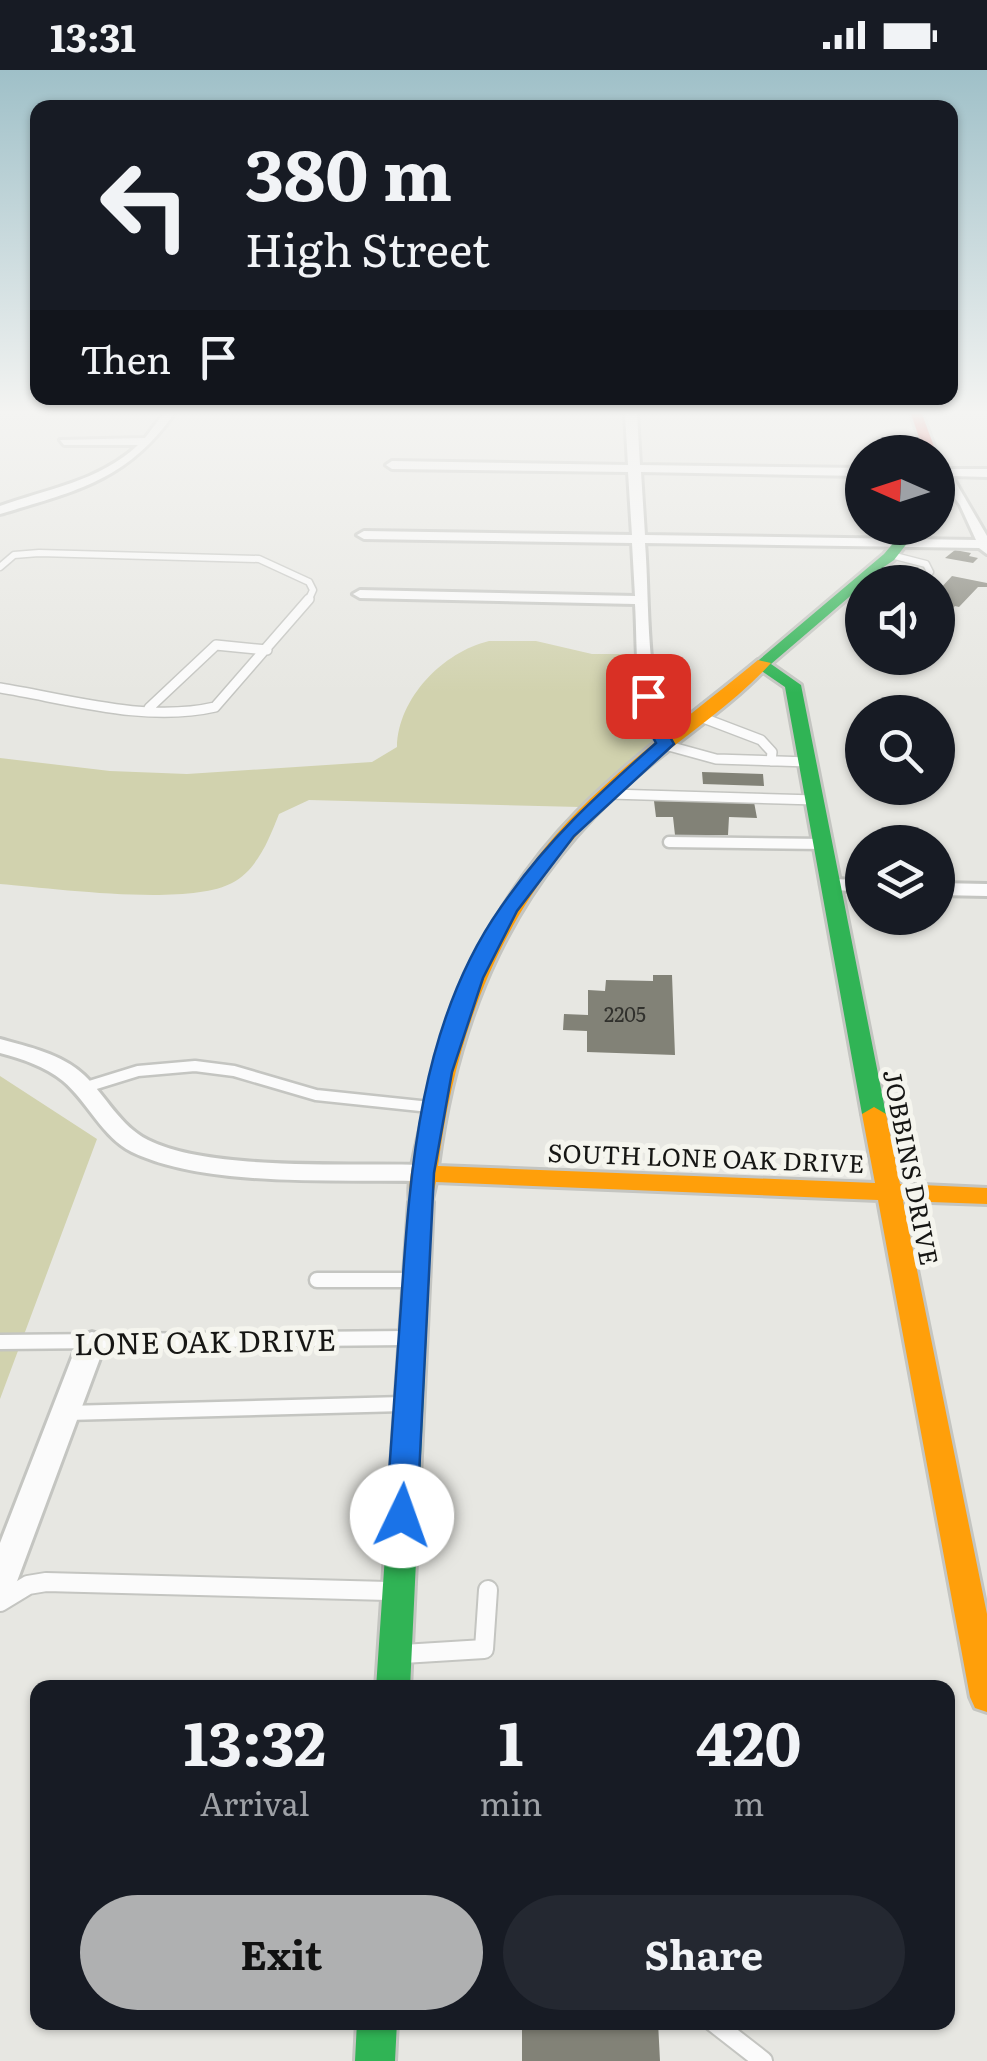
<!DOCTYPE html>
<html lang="en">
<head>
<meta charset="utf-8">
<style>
	body { margin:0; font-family:Literata,serif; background:#242831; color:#f1f3f6; height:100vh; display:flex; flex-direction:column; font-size:38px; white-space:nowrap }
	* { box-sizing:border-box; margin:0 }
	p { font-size:32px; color:#9ea1a6 }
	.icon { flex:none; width:55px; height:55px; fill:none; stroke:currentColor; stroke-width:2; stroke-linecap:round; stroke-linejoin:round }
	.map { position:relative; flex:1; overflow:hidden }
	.side { position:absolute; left:30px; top:1610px; width:925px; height:350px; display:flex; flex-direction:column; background:#171b24; border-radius:20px; box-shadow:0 2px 8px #0004 }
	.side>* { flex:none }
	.top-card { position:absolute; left:30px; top:30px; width:928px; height:305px; border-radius:20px; box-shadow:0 2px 8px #0004; background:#171b24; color:#f1f3f6; overflow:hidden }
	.needle { width:65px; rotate:273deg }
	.buttons { position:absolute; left:845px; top:365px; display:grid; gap:20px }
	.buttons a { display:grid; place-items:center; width:110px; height:110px; border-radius:50%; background:#171b24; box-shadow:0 2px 8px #0004; font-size:50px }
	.pin { position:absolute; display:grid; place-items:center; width:85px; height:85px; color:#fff; margin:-42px; border-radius:20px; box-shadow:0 5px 15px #0006 }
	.me { position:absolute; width:110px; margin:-55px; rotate:3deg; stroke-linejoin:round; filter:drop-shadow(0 0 8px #0008) }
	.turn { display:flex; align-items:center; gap:35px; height:210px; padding:0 50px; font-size:45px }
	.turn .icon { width:130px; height:130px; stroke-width:2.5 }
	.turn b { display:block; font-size:70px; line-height:85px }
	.then { display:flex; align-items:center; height:95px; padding:0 50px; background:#0003; gap:20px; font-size:38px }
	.eta { display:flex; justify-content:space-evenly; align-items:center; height:170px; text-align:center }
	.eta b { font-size:60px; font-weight:700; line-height:70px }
	.action { display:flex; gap:20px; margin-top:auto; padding:20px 50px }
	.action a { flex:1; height:115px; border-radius:60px; background:#afb0b1; color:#111; font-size:40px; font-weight:700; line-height:115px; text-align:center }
	.action a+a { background:#242831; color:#f1f3f6 }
	.status { display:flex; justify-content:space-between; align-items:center; height:70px; padding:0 50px; background:#171b24; direction:ltr }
	.status svg { height:28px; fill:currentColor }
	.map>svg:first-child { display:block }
	.green { fill:#d1d2ae }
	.building { fill:#828277 }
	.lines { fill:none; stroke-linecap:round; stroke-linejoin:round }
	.lane-far4-casing { stroke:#c4c5c1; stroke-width:9 }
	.lane-far3-casing { stroke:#c4c5c1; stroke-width:12 }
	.lane-far2-casing { stroke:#c4c5c1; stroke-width:15 }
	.lane-far1-casing { stroke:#c4c5c1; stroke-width:19 }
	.lane-casing { stroke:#c4c5c1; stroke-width:22 }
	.street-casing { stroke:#c4c5c1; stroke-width:6 }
	.fast-casing { stroke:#c4c5c1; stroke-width:6 }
	.slow-casing { stroke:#c4c5c1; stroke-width:6 }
	.jam-casing { stroke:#c4c5c1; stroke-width:6 }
	.lane-far4 { stroke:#fbfbfb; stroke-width:6 }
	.lane-far3 { stroke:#fbfbfb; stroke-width:9 }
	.lane-far2 { stroke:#fbfbfb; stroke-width:10 }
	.lane-far1 { stroke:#fbfbfb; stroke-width:14 }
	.lane { stroke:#fbfbfb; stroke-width:18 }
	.street { fill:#fbfbfb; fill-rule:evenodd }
	.fast { fill:#30b455; fill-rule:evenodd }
	.slow { fill:#ff9f0a; fill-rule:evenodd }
	.jam { fill:#e5322d; fill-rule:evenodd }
	.route { fill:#1a73e8; stroke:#114b97; stroke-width:2.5 }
	.labels { text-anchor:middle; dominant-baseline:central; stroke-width:10; stroke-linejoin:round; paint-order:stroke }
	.number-label { font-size:20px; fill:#31312d }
	.street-label { font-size:25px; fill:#161614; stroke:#f5f5ee }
	.near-street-label { font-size:30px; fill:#161614; stroke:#f5f5ee }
</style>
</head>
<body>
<div class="status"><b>13:31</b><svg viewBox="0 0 49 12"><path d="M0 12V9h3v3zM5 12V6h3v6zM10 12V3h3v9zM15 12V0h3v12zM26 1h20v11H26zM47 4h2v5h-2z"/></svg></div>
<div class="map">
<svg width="987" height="1991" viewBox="0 0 987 1991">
	<rect width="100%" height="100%" fill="#e7e7e2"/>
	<path class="green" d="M489,571H536L592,584H650L662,666L580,737L309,730L279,744C269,769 258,799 232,813C187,837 52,818 0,814V688L110,701L187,704L372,692L397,677C398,628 443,582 489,571Z
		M0,1006L97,1069L0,1329Z"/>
	<path class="building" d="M955,480L971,483L969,486L978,488L973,493L945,488Z
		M952,506L987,513V517H978L959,537L955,536L949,542L938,540V521Z
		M702,702L763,704L764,716L703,714Z
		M654,731L754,732L757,748L729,747L728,765H675L673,747H656Z
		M653,905H672L675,985L587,982V961L563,960L564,944L588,945V920L605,921L606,910L653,911Z
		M522,1952H658L660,1991H522Z"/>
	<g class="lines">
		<g class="lane-far4-casing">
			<path id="lane-far4" d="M891,485L926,494L930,502L920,512
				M0,497L14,485L39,483L259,489L309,512L313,520L308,531"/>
		</g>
		<g class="lane-far3-casing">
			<path id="lane-far3" d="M0,618C68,629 146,653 215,637L309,529
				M149,638L216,575L267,580
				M698,646L761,670L772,682L771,691
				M665,675L716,689L809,692
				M610,724L816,730"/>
		</g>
		<g class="lane-far2-casing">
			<path id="lane-far2" d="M669,772L824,774
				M83,1018L138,1001L195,996L234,1001L316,1025L430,1037"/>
		</g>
		<g class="lane-far1-casing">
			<path id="lane-far1" d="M317,1210H411
				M0,1272L407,1268
				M67,1343L403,1334"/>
		</g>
		<g class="lane-casing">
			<path id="lane" d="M0,1532L28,1515L46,1512L388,1521
				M403,1584L484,1579L488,1520
				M713,1952L763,1991"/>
		</g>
		<g class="street-casing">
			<path id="street" d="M163,344H174C127,410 77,421 0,444V436C47,419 100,411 138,375H64L60,370L145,368Z
				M625,344H637L640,395L862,398V406L641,402L645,465L976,470L960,435L938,406V390L947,399H987V407L952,406L987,466V484L979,478L645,473C650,533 644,622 673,674L665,679L659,678C633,636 638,582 635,534L360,528L353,524L360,520L635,526L632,473L364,469L357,465L364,461L632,465L628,402L392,399L386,395L392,391L628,395Z
				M831,809L862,810V822L824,819L821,815Z
				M938,813L987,814V826L938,825Z
				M0,969C29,977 62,984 84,1005C106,1026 120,1056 148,1070C209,1101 351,1093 422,1095L434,1103L422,1111C339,1109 207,1118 132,1082C102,1067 88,1032 63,1011C45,996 22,989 0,983Z
				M92,1262L102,1265L106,1272L16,1514L11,1524L0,1528V1473L78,1272L82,1265Z"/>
		</g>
		<g class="fast-casing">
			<path id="fast" d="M906,458H919L894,490L862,512V516L771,594L801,615L886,1044L874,1051L862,1044L785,617L753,595L884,484Z
				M421,1124L430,1126L433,1132L410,1618H376L409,1132L412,1126Z
				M357,1952H397L395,1991H355Z"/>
		</g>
		<g class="slow-casing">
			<path id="slow" d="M758,590L771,593C731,637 676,671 631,711C514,814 458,942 438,1096L875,1113L862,1044L874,1037L886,1044L900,1114L987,1118V1134L903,1131L987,1544V1642L975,1638L970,1627L878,1130L436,1112L430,1138H412C403,1120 419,1066 424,1043C446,931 496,824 577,742C632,686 698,640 758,590Z"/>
		</g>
		<g class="jam-casing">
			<path id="jam" d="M911,344H922L936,382H924Z"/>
		</g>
		<use href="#lane-far4" class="lane-far4"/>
		<use href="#lane-far3" class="lane-far3"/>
		<use href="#lane-far2" class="lane-far2"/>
		<use href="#lane-far1" class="lane-far1"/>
		<use href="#lane" class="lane"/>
		<use href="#street" class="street"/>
		<use href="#fast" class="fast"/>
		<use href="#slow" class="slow"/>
		<use href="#jam" class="jam"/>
	</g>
	<linearGradient id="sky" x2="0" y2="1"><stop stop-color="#9fc0c8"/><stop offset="0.55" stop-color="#f4f4f2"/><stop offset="1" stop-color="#f4f4f2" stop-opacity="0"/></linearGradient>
	<rect width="987" height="623" fill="url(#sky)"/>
	<path class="route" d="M648,621L656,626L665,658L674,674L574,766L517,841L483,908L452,1002L434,1103L417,1446L412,1456L402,1459L391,1456L386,1446C391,1376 396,1306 401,1235C410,1099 420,952 501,837C547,770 596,726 656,673L648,658L640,626Z"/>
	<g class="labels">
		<g class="number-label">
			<text x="625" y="943">2205</text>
		</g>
		<g class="street-label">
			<text transform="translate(706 1087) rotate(2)">SOUTH LONE OAK DRIVE</text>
			<text transform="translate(912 1097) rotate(79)">JOBBINS DRIVE</text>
		</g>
		<g class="near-street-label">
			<text transform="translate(205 1270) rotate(-1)">LONE OAK DRIVE</text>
		</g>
	</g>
</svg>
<div class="buttons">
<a><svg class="needle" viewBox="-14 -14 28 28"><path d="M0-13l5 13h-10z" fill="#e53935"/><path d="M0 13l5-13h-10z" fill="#9ea1a6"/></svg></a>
<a><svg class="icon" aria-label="sound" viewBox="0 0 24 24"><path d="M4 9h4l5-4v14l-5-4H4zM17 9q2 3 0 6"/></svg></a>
<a><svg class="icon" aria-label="search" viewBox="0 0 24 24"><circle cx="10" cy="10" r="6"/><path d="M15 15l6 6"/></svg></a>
<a><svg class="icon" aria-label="layers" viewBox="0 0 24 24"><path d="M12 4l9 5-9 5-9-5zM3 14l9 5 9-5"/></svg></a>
</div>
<div class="pin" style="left:648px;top:626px;background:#d93025"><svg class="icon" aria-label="arrive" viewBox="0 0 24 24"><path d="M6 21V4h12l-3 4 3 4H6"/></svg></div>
<svg class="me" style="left:402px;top:1446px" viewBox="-20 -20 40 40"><circle r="19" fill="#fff"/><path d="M0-13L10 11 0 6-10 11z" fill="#1a73e8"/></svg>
<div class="top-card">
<div class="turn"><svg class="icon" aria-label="left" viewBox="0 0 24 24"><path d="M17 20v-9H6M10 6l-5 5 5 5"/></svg><div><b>380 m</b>High Street</div></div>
<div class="then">Then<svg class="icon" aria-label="arrive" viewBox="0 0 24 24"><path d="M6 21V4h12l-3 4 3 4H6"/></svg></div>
</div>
<section class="side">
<div class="eta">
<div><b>13:32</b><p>Arrival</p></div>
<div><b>1</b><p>min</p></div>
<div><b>420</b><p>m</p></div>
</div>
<div class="action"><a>Exit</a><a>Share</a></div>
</section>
</div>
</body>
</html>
